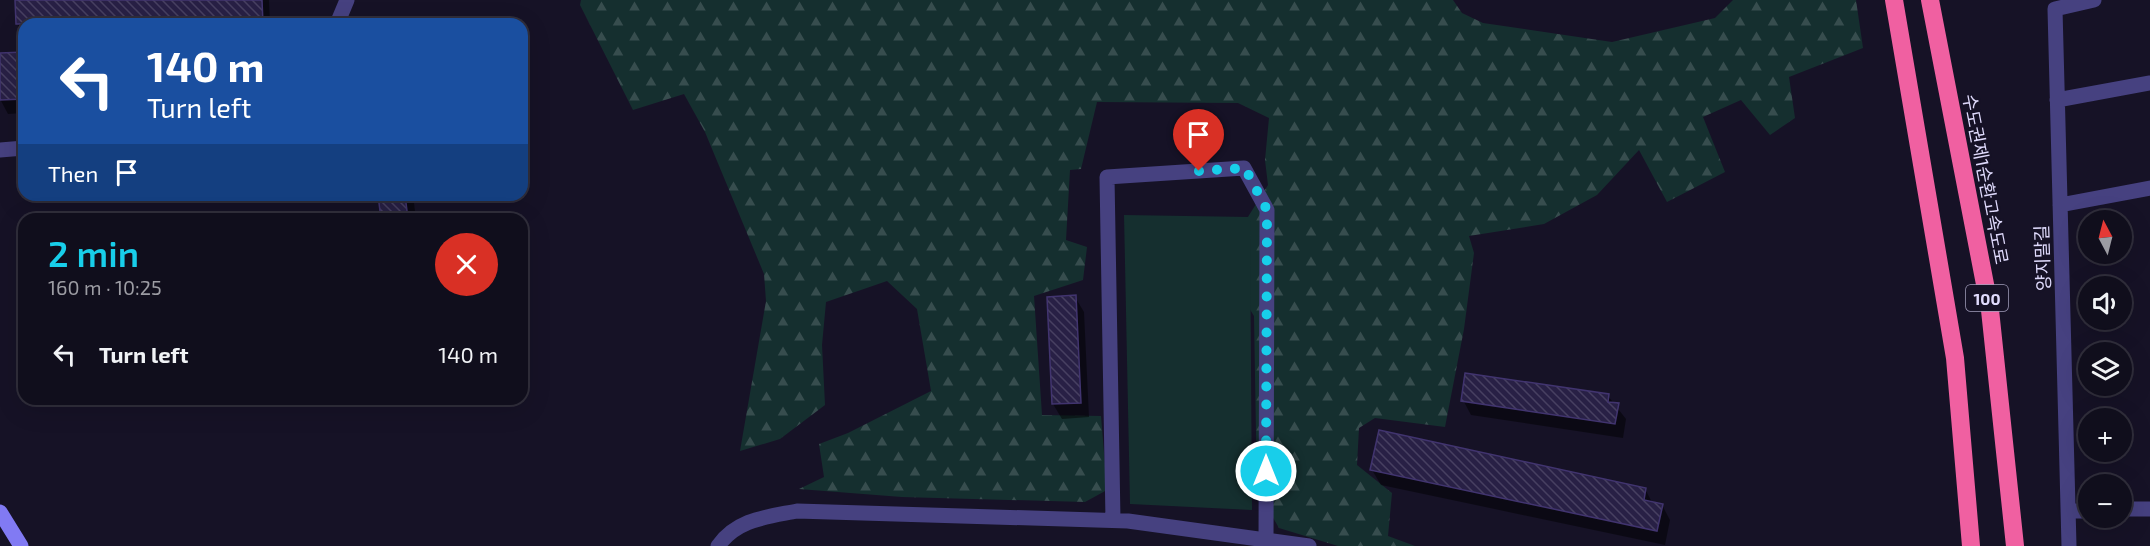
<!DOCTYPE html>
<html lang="en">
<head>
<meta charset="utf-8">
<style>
	body { margin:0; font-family:"Exo 2","Noto Sans KR",sans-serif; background:#1e1c29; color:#f1f3f6; height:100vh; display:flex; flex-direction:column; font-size:22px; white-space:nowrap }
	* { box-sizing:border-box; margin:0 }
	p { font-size:20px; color:#9c9ca3 }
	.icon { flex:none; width:33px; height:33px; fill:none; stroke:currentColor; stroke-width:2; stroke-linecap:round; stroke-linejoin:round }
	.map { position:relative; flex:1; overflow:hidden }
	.sheet { position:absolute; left:18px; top:213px; width:510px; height:192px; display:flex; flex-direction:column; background:#100e1c; border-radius:18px; box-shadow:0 6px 24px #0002,0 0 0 2px #302e3b }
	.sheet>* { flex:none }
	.guide { position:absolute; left:18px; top:18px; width:510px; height:183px; border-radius:18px; box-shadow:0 6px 24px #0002,0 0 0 2px #302e3b; background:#1a4fa0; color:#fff; overflow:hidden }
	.needle { width:39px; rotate:353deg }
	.controls { position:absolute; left:2078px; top:210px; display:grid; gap:12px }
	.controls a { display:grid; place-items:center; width:54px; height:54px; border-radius:50%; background:#100e1c; box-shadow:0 6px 24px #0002,0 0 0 2px #302e3b; font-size:30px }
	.pin { position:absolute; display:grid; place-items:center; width:51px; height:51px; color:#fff; margin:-62px -26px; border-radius:50% 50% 50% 0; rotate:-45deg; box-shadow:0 0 6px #0007 }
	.pin .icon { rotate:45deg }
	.me { position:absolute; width:66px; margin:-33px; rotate:0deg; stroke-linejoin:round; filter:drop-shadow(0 0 4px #0008) }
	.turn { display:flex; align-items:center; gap:21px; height:126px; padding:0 30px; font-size:27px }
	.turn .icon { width:78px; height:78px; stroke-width:2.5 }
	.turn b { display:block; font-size:42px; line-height:51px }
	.then { display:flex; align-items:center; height:57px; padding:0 30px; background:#0003; gap:12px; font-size:22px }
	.round { display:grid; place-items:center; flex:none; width:63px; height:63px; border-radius:32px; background:#1e1c29 }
	.headline { display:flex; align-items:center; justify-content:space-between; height:102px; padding:0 30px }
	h1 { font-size:36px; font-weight:600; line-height:45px; color:#18ceea }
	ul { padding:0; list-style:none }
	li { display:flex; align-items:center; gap:18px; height:78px; padding:0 30px }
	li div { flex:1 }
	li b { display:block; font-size:22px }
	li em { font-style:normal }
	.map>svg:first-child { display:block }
	.forest { fill:url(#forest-firs) }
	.park { fill:#152f2f }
	.shadow { fill:#0007 }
	.building { fill:url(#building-back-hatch); stroke:#41346f; stroke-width:1.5 }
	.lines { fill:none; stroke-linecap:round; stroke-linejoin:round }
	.street { stroke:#464180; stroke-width:15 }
	.secondary { stroke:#817af3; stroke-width:15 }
	.highway { stroke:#f060a1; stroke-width:18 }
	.route { stroke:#18ceea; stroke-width:10; stroke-dasharray:0 18 }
	.labels { text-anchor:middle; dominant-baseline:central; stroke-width:4.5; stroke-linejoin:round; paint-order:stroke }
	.shield { fill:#161226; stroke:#a39ebc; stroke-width:1.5 }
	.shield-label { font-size:16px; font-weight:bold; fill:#dfdafc }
	.street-label { font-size:18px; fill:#dfdafc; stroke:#161226 }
</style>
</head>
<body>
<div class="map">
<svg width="2150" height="546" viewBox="0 0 2150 546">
	<defs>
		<pattern id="forest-firs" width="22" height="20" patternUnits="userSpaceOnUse" patternTransform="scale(1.5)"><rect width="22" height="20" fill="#152f2f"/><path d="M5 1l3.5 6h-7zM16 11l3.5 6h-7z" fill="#374d4e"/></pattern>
		<pattern id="building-back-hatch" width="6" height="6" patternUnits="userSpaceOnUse" patternTransform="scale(1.5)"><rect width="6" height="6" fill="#282045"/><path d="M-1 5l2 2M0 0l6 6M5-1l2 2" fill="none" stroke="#474061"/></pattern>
	</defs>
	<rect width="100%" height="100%" fill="#161226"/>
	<path class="forest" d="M581,0H1453L1462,13L1483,23L1612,42L1715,18L1733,0H1856L1863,48L1789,77L1795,118L1770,135L1741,100L1703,117L1725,172L1667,202L1639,150L1597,195L1544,224L1469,236L1474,253L1464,329L1445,427L1375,418L1359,428L1357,465L1392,493L1388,536L1415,546H1338L1279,528L1257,490L1254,316L1238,290L1236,236L1268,185L1265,160L1269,118L1238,103L1097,102L1081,169L1070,170L1066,240L1087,247L1083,280L1034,296L1042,415L1101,416L1107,490L1085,502L902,497L799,489L824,477L819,444L848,433L931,391L917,309L887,281L826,302L822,345L825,405L780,439L740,451L766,301L764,274L705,132L684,94L633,110L580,5Z"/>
	<path class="park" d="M1124,215L1250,217L1252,510L1130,504Z"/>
	<path class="shadow" d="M17,0H269L270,24H24V113L8,114L0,99V54L19,53Z
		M379,195H413L416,219H383Z
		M1075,297L1084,312L1089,417L1062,419L1053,404Z
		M1608,396L1626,419L1623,438L1471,415L1463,400Z
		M1372,470L1645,489L1653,504L1662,505L1670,520L1665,545L1381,485Z"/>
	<path class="building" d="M15,0H262L263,24H16Z
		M24,52V99L0,100V53Z
		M378,195H405L408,219H381Z
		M1076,295L1081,403L1052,404L1047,297Z
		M1465,373L1609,394L1608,402L1619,403L1615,424L1461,401Z
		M1379,430L1646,488L1644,500L1663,504L1657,531L1370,470Z"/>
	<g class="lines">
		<path class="street" d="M337,24L347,0
			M2057,100L2150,83
			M0,150L24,148
			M2060,205L2150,188
			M2121,509H2150
			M2068,511H2088
			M1113,520L1107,177L1244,168L1267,210L1266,542
			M718,546C737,519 767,517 797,511L1128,521L1309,546
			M2069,546L2055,9L2094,0"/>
		<path class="secondary" d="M0,512L21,546"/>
		<path class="highway" d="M1894,0L1955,358L1971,546
			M1930,0L1990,310L2015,546"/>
	</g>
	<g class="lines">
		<path class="route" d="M1199,171L1245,168L1267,210L1266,471"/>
	</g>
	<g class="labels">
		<rect class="shield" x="1966" y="285" width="42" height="26" rx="4.5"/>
		<g class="shield-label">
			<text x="1987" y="298">100</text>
		</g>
		<g class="street-label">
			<text transform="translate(1986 179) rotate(79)">수도권제1순환고속도로</text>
			<text transform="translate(2042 258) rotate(-92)">양지말길</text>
		</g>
	</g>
</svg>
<div class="controls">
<a><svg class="needle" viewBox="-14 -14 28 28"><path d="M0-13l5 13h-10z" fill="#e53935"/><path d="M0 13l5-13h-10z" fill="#9c9ca3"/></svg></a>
<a><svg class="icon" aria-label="sound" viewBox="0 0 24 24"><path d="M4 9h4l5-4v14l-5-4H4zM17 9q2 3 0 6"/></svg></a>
<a><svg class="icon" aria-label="layers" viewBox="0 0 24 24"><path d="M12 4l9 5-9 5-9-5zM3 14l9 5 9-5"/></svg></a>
<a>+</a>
<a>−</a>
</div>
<div class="pin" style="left:1199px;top:171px;background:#d93025"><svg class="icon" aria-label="arrive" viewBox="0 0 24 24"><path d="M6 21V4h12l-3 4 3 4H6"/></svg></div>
<svg class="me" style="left:1266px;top:471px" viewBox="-20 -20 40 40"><circle r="17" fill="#18ceea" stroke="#fff" stroke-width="3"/><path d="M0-11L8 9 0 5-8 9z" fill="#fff"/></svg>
<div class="guide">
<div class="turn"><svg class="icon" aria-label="left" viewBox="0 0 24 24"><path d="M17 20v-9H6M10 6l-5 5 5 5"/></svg><div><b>140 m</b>Turn left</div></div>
<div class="then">Then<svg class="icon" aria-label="arrive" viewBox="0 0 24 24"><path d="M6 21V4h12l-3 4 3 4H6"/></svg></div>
</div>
<section class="sheet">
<div class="headline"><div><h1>2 min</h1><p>160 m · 10:25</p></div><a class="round" style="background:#d93025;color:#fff"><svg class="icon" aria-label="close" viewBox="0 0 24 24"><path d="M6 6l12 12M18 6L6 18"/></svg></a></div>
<ul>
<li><svg class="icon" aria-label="left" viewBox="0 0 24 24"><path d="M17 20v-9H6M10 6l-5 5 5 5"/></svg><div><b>Turn left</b></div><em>140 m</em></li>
</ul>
</section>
</div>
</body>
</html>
